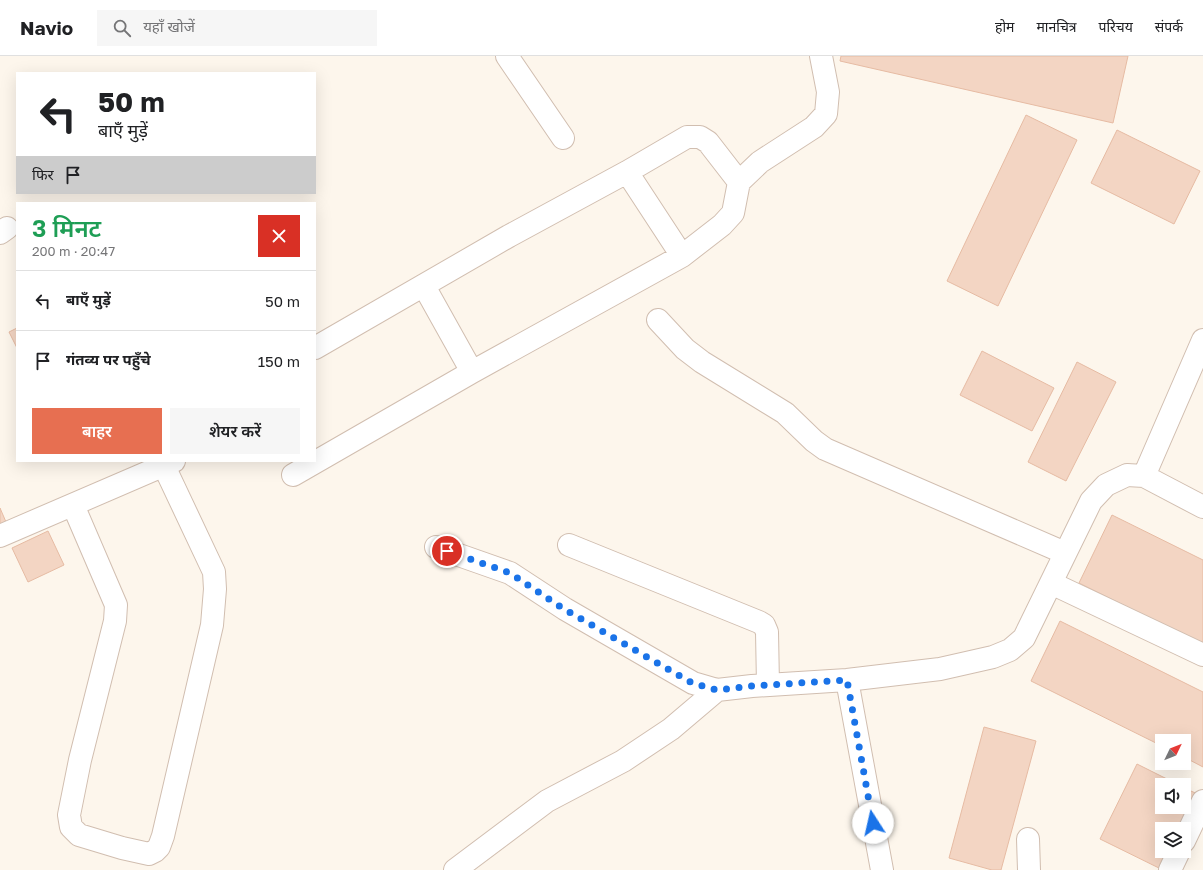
<!DOCTYPE html>
<html lang="hi">
<head>
<meta charset="utf-8">
<style>
	body { margin:0; font-family:"Golos Text","Noto Sans Devanagari",sans-serif; background:#f6f6f6; color:#202124; height:100vh; display:flex; flex-direction:column; font-size:15px; white-space:nowrap }
	* { box-sizing:border-box; margin:0 }
	p { font-size:13px; color:#757577 }
	.icon { flex:none; width:22px; height:22px; fill:none; stroke:currentColor; stroke-width:2; stroke-linecap:round; stroke-linejoin:round }
	.map { position:relative; flex:1; overflow:hidden }
	.side { position:absolute; left:16px; top:146px; width:300px; height:260px; display:flex; flex-direction:column; background:#fff; border-radius:0px; box-shadow:0 4px 16px #0002 }
	.side>* { flex:none }
	.hud { position:absolute; left:16px; top:16px; width:300px; height:122px; border-radius:0px; box-shadow:0 4px 16px #0002; background:#fff; color:#202124; overflow:hidden }
	.needle { width:26px; rotate:47deg }
	.buttons { position:absolute; left:1155px; top:678px; display:grid; gap:8px }
	.buttons a { display:grid; place-items:center; width:36px; height:36px; border-radius:0px; background:#fff; box-shadow:0 4px 16px #0002; font-size:20px }
	.pin { position:absolute; display:grid; place-items:center; width:34px; height:34px; color:#fff; margin:-17px; border:2px solid #fff; border-radius:50%; box-shadow:0 1px 4px #0007 }
	.me { position:absolute; width:44px; margin:-22px; rotate:350deg; stroke-linejoin:round; filter:drop-shadow(0 0 3px #0008) }
	.turn { display:flex; align-items:center; gap:14px; height:84px; padding:0 16px; font-size:18px }
	.turn .icon { width:52px; height:52px; stroke-width:2.5 }
	.turn b { display:block; font-size:28px; line-height:34px }
	.then { display:flex; align-items:center; height:38px; padding:0 16px; background:#0003; gap:8px; font-size:15px }
	.round { display:grid; place-items:center; flex:none; width:42px; height:42px; border-radius:0px; background:#f6f6f6 }
	.overview { display:flex; align-items:center; justify-content:space-between; height:68px; padding:0 16px }
	h1 { font-size:24px; font-weight:600; line-height:30px; color:#1e9e55 }
	.action { display:flex; gap:8px; margin-top:auto; padding:8px 16px }
	.action a { flex:1; height:46px; border-radius:0px; background:#e76f51; color:#fff; font-size:16px; font-weight:600; line-height:46px; text-align:center }
	.action a+a { background:#f6f6f6; color:#202124 }
	ul { padding:0; list-style:none }
	li { display:flex; align-items:center; gap:12px; height:60px; padding:0 16px; border-top:1px solid #e0e0e0 }
	li div { flex:1 }
	li b { display:block; font-size:15px }
	li em { font-style:normal }
	header { display:flex; align-items:center; gap:24px; box-sizing:border-box; height:56px; padding:0 20px; background:#fff; border-bottom:1px solid #e0e0e0 }
	header strong { font-size:19px }
	nav { display:flex; gap:22px; margin-inline-start:auto; font-size:14px }
	.search { width:280px; height:36px; background:#f6f6f6; display:flex; align-items:center; gap:10px; box-sizing:border-box; padding:0 14px; border-radius:0px; color:#757577; font-size:15px }
	.map>svg:first-child { display:block }
	.building { fill:#f3d5c3; stroke:#e6bba3 }
	.lines { fill:none; stroke-linecap:round; stroke-linejoin:round }
	.minor-casing { stroke:#d1beb0; stroke-width:24 }
	.minor { stroke:#fff; stroke-width:22 }
	.route { stroke:#1a73e8; stroke-width:7; stroke-dasharray:0 12.6 }
</style>
</head>
<body>
<header>
<strong>Navio</strong>
<div class="search"><svg class="icon" aria-label="search" viewBox="0 0 24 24"><circle cx="10" cy="10" r="6"/><path d="M15 15l6 6"/></svg>यहाँ खोजें</div>
<nav><a>होम</a><a>मानचित्र</a><a>परिचय</a><a>संपर्क</a></nav>
</header>
<div class="map">
<svg width="1203" height="814" viewBox="0 0 1203 814">
	<rect width="100%" height="100%" fill="#fdf6ec"/>
	<path class="building" d="M841,0H1128L1113,67L840,5Z
		M1026,59L1077,84L998,250L947,225Z
		M1117,74L1200,115L1174,168L1091,127Z
		M17,272V292L9,276Z
		M982,295L1054,332L1032,375L960,339Z
		M1077,306L1116,326L1066,425L1028,406Z
		M0,452L6,466L0,468Z
		M1112,459L1203,504V589L1079,527Z
		M48,475L64,509L28,526L12,492Z
		M1060,565L1203,636V711L1184,701V685H1162V690L1031,625Z
		M984,671L1036,685L1001,814H992L949,802Z
		M1137,708L1179,729H1162V751H1184V732L1200,739L1183,773H1162V795H1172L1163,814L1100,783Z"/>
	<g class="lines">
		<g class="minor-casing">
			<path id="minor" d="M507,0L563,82
				M627,116L682,200
				M0,177L7,172
				M424,230L472,316
				M658,264L685,293L702,306L785,357L814,385L825,393L1065,497
				M1203,284L1144,420L1203,451
				M315,292L509,180L627,116L687,81H700L708,86L739,126
				M293,419L472,316L682,200L722,169L733,157L739,126L760,106L814,71L826,58L828,36L821,0
				M73,449L116,549L115,565L80,704L69,759L71,771L79,779L122,792L149,798L155,795L159,791L163,780L212,569L215,533L214,516L164,410
				M0,480L174,405
				M569,489L759,566L764,569L767,576L768,629
				M436,491L510,517L565,553L693,627L717,634L752,630L847,624L940,613L993,601L1010,594L1024,582L1091,445L1106,429L1127,419L1144,420
				M1051,527L1203,599
				M847,624L882,814
				M1028,783L1029,814
				M1184,785L1203,745
				M455,814L547,745L623,705L671,673L717,634
				M1170,814L1179,795"/>
		</g>
		<use href="#minor" class="minor"/>
	</g>
	<g class="lines">
		<path class="route" d="M447,495L510,517L564,553L692,627L717,634L752,630L847,624L873,767"/>
	</g>
</svg>
<div class="buttons">
<a><svg class="needle" viewBox="-14 -14 28 28"><path d="M0-13l5 13h-10z" fill="#e53935"/><path d="M0 13l5-13h-10z" fill="#757577"/></svg></a>
<a><svg class="icon" aria-label="sound" viewBox="0 0 24 24"><path d="M4 9h4l5-4v14l-5-4H4zM17 9q2 3 0 6"/></svg></a>
<a><svg class="icon" aria-label="layers" viewBox="0 0 24 24"><path d="M12 4l9 5-9 5-9-5zM3 14l9 5 9-5"/></svg></a>
</div>
<div class="pin" style="left:447px;top:495px;background:#d93025"><svg class="icon" aria-label="arrive" viewBox="0 0 24 24"><path d="M6 21V4h12l-3 4 3 4H6"/></svg></div>
<svg class="me" style="left:873px;top:767px" viewBox="-20 -20 40 40"><circle r="19" fill="#fff"/><path d="M0-13L10 11 0 6-10 11z" fill="#1a73e8"/></svg>
<div class="hud">
<div class="turn"><svg class="icon" aria-label="left" viewBox="0 0 24 24"><path d="M17 20v-9H6M10 6l-5 5 5 5"/></svg><div><b>50 m</b>बाएँ मुड़ें</div></div>
<div class="then">फिर<svg class="icon" aria-label="arrive" viewBox="0 0 24 24"><path d="M6 21V4h12l-3 4 3 4H6"/></svg></div>
</div>
<section class="side">
<div class="overview"><div><h1>3 मिनट</h1><p>200 m · 20:47</p></div><a class="round" style="background:#d93025;color:#fff"><svg class="icon" aria-label="close" viewBox="0 0 24 24"><path d="M6 6l12 12M18 6L6 18"/></svg></a></div>
<ul>
<li><svg class="icon" aria-label="left" viewBox="0 0 24 24"><path d="M17 20v-9H6M10 6l-5 5 5 5"/></svg><div><b>बाएँ मुड़ें</b></div><em>50 m</em></li>
<li><svg class="icon" aria-label="arrive" viewBox="0 0 24 24"><path d="M6 21V4h12l-3 4 3 4H6"/></svg><div><b>गंतव्य पर पहुँचे</b></div><em>150 m</em></li>
</ul>
<div class="action"><a>बाहर</a><a>शेयर करें</a></div>
</section>
</div>
</body>
</html>
